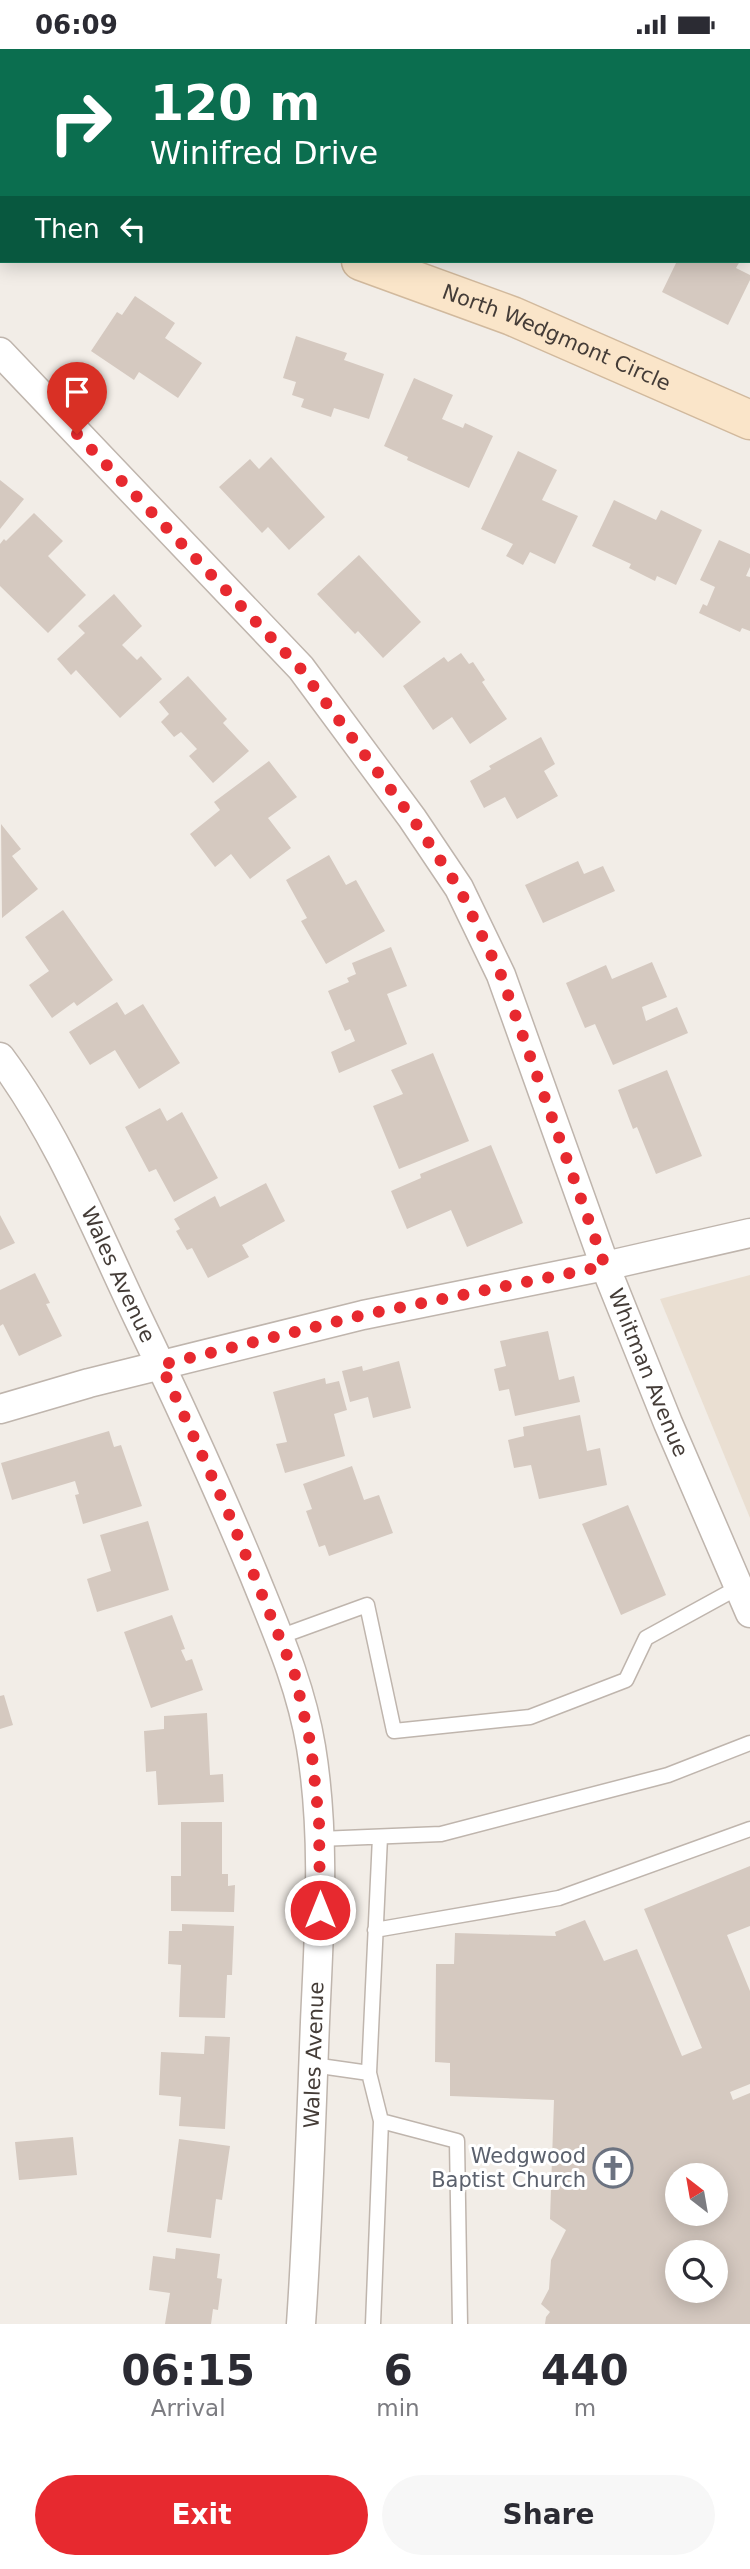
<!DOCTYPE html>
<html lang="en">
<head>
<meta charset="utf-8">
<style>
	body { margin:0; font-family:"DejaVu Sans",sans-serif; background:#f7f7f7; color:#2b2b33; height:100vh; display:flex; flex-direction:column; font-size:26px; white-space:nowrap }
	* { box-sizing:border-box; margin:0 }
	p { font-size:23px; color:#7c7c81 }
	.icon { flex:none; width:38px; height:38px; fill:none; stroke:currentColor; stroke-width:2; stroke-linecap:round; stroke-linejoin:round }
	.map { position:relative; height:2275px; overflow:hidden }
	.panel { display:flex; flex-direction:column; background:#fff; flex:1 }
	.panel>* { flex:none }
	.guide { position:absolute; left:0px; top:0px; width:751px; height:214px; box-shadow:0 4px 18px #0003; background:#0b6e4f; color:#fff; overflow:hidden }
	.needle { width:46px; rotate:329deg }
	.tools { position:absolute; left:665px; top:2114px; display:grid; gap:14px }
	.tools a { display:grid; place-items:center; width:63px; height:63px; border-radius:50%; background:#fff; box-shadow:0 4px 18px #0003; font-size:35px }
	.pin { position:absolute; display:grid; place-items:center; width:60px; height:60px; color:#fff; margin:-72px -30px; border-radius:50% 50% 50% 0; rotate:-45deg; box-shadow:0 0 7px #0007 }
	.pin .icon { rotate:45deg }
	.me { position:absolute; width:77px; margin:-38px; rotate:0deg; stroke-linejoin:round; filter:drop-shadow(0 0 5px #0008) }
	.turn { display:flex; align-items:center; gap:24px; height:147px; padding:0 35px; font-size:32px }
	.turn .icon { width:91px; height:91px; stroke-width:2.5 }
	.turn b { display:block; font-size:49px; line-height:60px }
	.then { display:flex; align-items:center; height:66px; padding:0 35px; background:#0003; gap:14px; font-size:26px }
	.eta { display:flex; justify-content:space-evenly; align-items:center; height:119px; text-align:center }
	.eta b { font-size:42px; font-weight:800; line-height:49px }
	.button { display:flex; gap:14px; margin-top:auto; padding:14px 35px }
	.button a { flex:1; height:80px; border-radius:42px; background:#e7292f; color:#fff; font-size:28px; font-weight:800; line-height:80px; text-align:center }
	.button a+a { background:#f7f7f7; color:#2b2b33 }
	.status { display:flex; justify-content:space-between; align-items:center; height:49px; padding:0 35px; background:#fff; direction:ltr }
	.status svg { height:19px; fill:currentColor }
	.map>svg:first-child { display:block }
	.education { fill:#eadfd2 }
	.building { fill:#d5c9c0; fill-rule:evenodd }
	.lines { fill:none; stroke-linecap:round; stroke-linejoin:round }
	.lane-casing { stroke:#bfb5ad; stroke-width:17 }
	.street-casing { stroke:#bfb5ad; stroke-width:31 }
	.secondary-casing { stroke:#d1b99d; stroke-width:41 }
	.lane { stroke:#fff; stroke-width:14 }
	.street { stroke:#fff; stroke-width:28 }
	.secondary { stroke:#fae5c9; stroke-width:38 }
	.route { stroke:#e7292f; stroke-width:12; stroke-dasharray:0 21.6 }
	.labels { text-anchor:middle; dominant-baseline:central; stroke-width:6; stroke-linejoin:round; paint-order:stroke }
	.street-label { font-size:21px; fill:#443c37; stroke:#fff }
	.worship-label { font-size:21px; fill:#5b616d; stroke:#fff; text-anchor:end }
</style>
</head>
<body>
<div class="status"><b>06:09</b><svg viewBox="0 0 49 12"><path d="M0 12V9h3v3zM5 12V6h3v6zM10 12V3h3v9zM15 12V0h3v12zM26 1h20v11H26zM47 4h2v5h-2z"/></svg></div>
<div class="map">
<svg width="750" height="2275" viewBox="0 0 750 2275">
	<rect width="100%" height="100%" fill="#f2ede7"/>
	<path class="education" d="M750,1226V1469L660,1250Z"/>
	<path class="building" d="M677,212H740L736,219L750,226V231L728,276L662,243Z
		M135,247L175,274L165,289L202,314L178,349L139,323L134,331L91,302L117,263L122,266Z
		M296,287L347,304L344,311L384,325L369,370L334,359L331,368L301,358L304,350L292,346L296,333L283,329Z
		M414,329L453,346L442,370L463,379L465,374L493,387L469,439L407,411L408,408L384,397Z
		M518,402L557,421L542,451L578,467L555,515L530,503L523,516L506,507L513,495L481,480Z
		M271,408L325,468L289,501L268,478L262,484L219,438L250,410L259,420Z
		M0,431L24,450L0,480Z
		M614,451L656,471L661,461L702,481L676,536L657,527L655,532L629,519L631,515L592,497Z
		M34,464L63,492L48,507L86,546L48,584L0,537V495L4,490L6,492Z
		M719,491L750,505V518L746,527L750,528V582L742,579L740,583L699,564L703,555L707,557L715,538L700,531Z
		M359,506L421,573L383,609L358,582L355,585L317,545Z
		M114,545L142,577L122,596L137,611L141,607L162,630L120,669L76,621L71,626L57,610L85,584L78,577Z
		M461,604L469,615L473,613L485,631L482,633L507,670L470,695L452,668L433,681L403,637L444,608L448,613Z
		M188,627L227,670L223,674L249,702L213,734L189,707L197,700L181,683L174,688L161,673L169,665L159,653Z
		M541,688L555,715L544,722L558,747L517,770L505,748L484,759L470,732L491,720L489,717Z
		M269,712L297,748L268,769L291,799L250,830L231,805L215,818L190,785L220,761L214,753Z
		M1,775L21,800L12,807L38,840L2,869Z
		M329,806L346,836L356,831L385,882L326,915L301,872L307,869L286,831Z
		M578,812L584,825L603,817L615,842L543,874L525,836Z
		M63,861L113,931L77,957L74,953L52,969L29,936L49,922L25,888Z
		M391,898L407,937L387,945L407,995L339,1024L331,1003L355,992L350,980L345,982L328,942L349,933L347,929L356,925L352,914Z
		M652,913L667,948L642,958L646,972L677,958L688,984L613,1016L595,975L585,979L566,934L606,916L612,930Z
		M117,953L125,966L143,955L180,1014L139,1040L115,1001L90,1016L69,983Z
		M433,1004L469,1092L399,1120L373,1057L403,1045L391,1021Z
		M667,1021L702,1107L656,1125L637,1078L633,1080L618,1041Z
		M160,1059L167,1072L182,1063L218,1129L174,1153L156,1120L149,1123L125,1078Z
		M491,1096L523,1174L467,1198L451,1161L407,1180L391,1142L421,1129L420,1125Z
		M266,1134L285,1172L242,1196L249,1208L208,1229L192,1199L187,1201L176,1182L180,1180L174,1170L215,1147L220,1158Z
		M0,1166L15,1194L0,1201Z
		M35,1224L50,1254L46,1255L62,1287L19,1307L3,1275L0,1277V1241Z
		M548,1282L559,1331L574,1327L580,1353L515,1367L509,1340L499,1342L494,1320L506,1317L500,1292Z
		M399,1312L411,1359L373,1369L368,1348L350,1353L342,1322L362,1317L363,1322Z
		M325,1329L326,1335L339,1332L347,1361L334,1365L345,1407L285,1424L276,1395L287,1393L273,1343Z
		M580,1366L587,1402L600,1399L607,1436L539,1450L531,1416L514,1419L508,1391L524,1387L523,1378Z
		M109,1382L114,1398L121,1396L142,1457L83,1475L75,1446L79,1445L75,1432L12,1451L1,1414Z
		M352,1417L364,1451L379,1446L393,1484L329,1507L325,1496L319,1498L306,1462L312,1460L303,1435Z
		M628,1456L666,1546L621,1566L582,1475Z
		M148,1472L169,1541L97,1563L87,1530L111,1522L100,1486Z
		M172,1566L185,1600L181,1601L186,1612L192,1610L203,1641L151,1659L124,1583Z
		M4,1646L13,1676L0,1680V1647Z
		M207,1664L210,1726L223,1725L224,1753L158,1756L156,1722L146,1723L144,1682L164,1680V1667Z
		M181,1773H222V1825H228V1837L235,1836L234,1863L171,1862V1827H181Z
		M750,1817V1877L727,1886L750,1942V2035L730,2043L733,2051L750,2044V2275H545L546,2268L550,2263L541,2255L549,2240L551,2211L566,2181L550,2170L554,2051L450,2047V2014L435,2013L436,1915H454L455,1884L556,1887L555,1883L585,1871L604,1912L637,1900L682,2007L702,1999L644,1860ZM677,2126H716V2165H677ZM677,2203H716V2242H677Z
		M182,1875L234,1877L232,1926H227L225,1969L179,1968L181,1916L168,1915L169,1882H182Z
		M205,1987L230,1988L225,2080L179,2077L181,2048L159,2046L161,2003L204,2005Z
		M73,2088L77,2126L19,2131L15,2093Z
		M179,2090L230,2097L222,2151L216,2150L211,2189L167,2183Z
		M176,2199L220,2205L217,2229L222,2230L218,2261L213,2260L211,2275H165L170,2244L149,2241L153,2207L175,2210Z"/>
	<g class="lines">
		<g class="lane-casing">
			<path id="lane" d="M279,1588L367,1556L394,1682L530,1668L626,1631L646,1589L739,1538
				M319,1790L441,1785L668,1726L750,1694
				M375,1881L559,1849L750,1780
				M313,2016L369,2024L380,1788
				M369,2024L381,2072L373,2275
				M381,2072L457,2092L460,2275"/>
		</g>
		<g class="street-casing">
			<g id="street">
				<path id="s1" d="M0,303L301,619L412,769L459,839L501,926L605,1217L668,1374L750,1564"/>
				<path id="s2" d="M0,1008C59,1087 96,1181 138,1269C179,1354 218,1439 254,1526C277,1583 301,1637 311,1698C326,1789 319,1882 315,1973C311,2074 308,2174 301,2275"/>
				<path d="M0,1360L89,1334L363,1266L605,1217L750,1184"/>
			</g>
		</g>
		<g class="secondary-casing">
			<g id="secondary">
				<path d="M0,134H2"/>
				<path id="s3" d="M361,212L512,267L750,371"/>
			</g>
		</g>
		<use href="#lane" class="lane"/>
		<use href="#street" class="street"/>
		<use href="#secondary" class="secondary"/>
	</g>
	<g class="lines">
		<path class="route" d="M77,385L300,619L412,769L459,839L501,926L605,1217L363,1266L161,1316L228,1463L295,1626L311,1697L319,1772L320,1861"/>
	</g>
	<defs>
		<g id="church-ring" transform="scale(2.0125)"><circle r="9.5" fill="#fff" stroke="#6b7280" stroke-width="1.5"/><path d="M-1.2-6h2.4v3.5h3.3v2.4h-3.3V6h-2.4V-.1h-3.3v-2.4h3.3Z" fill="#6b7280"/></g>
	</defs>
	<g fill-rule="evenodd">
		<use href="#church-ring" x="613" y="2119"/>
	</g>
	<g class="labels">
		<g class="street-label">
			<text stroke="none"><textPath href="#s3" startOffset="210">North Wedgmont Circle</textPath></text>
			<text stroke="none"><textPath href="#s2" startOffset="248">Wales Avenue</textPath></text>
			<text stroke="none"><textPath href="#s1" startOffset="1228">Whitman Avenue</textPath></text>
			<text transform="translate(314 2006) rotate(-88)">Wales Avenue</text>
		</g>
		<g class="worship-label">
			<text x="586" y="2107">Wedgwood<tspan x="586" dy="24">Baptist Church</tspan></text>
		</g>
	</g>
</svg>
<div class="tools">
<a><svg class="needle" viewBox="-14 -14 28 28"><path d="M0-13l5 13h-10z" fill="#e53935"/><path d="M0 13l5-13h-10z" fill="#7c7c81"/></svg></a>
<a><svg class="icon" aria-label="search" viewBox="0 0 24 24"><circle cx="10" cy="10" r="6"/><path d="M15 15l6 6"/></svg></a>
</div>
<div class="pin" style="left:77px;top:385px;background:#d93025"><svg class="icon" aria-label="arrive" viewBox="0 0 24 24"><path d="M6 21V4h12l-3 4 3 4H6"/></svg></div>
<svg class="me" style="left:320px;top:1861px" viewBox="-20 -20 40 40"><circle r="17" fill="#e7292f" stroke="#fff" stroke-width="3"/><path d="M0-11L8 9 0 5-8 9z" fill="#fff"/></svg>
<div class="guide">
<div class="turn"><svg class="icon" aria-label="right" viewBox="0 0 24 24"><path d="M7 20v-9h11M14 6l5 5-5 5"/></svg><div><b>120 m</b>Winifred Drive</div></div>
<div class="then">Then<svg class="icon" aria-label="left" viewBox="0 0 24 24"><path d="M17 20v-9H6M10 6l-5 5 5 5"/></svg></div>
</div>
</div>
<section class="panel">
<div class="eta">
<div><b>06:15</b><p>Arrival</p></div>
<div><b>6</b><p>min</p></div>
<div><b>440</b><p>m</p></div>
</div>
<div class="button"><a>Exit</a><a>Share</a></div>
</section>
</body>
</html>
